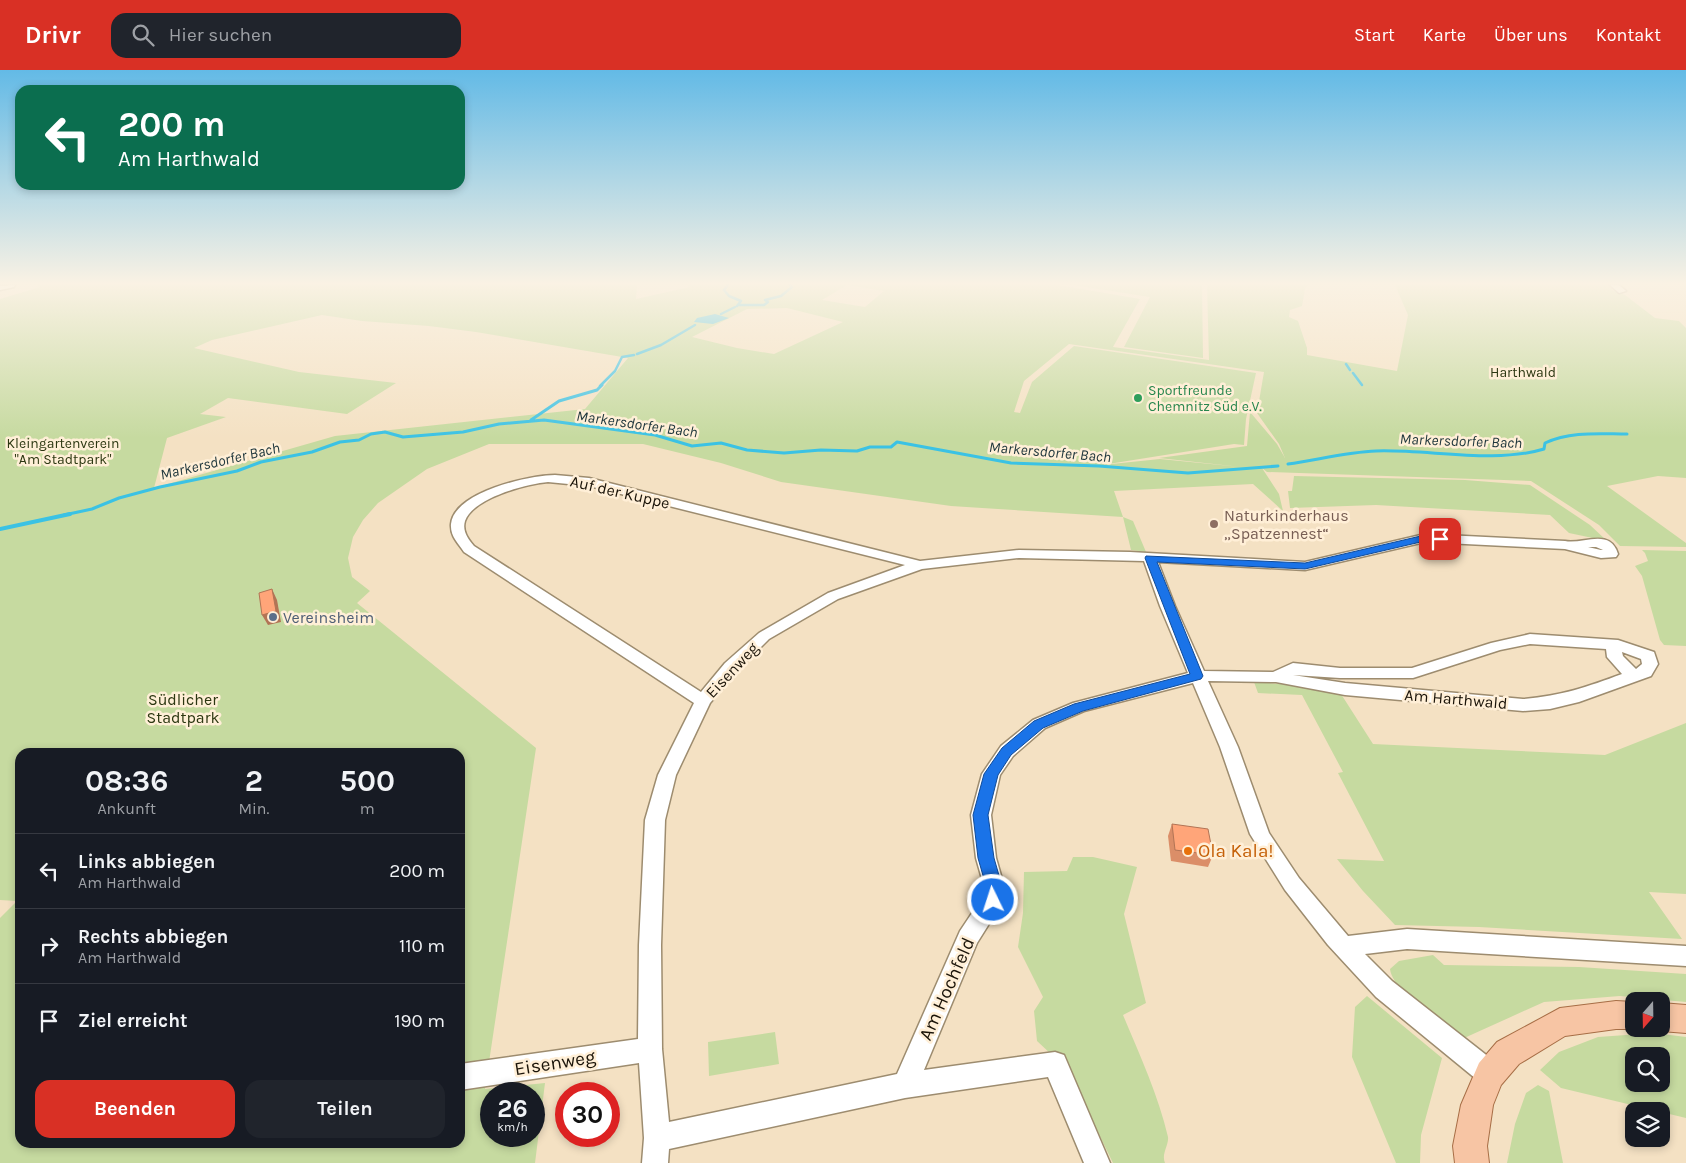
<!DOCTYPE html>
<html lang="de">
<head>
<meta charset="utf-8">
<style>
	body { margin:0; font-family:Karla,sans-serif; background:#20242c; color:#f1f3f6; height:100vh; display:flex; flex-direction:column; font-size:19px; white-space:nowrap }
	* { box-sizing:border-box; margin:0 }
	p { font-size:16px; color:#9ea1a6 }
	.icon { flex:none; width:28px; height:28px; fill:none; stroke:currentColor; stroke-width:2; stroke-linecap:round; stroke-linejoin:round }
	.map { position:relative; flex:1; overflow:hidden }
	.sheet { position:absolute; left:15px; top:678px; width:450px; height:400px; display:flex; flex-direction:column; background:#171b24; border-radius:15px; box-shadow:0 2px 8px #0003 }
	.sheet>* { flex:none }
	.banner { position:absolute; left:15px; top:15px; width:450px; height:105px; border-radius:15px; box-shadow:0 2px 8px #0003; background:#0b6e4f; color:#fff; overflow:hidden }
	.needle { width:32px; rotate:200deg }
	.buttons { position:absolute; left:1625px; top:922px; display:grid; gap:10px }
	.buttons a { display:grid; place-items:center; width:45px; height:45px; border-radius:10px; background:#171b24; box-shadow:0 2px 8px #0003; font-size:25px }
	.speed { position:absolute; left:480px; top:1012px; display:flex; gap:10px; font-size:25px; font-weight:700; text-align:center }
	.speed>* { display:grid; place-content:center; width:65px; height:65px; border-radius:50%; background:#171b24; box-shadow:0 2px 8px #0003; line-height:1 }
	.speed small { font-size:12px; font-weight:400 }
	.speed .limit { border:8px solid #d22; background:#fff; color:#111 }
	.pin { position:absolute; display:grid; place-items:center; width:42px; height:42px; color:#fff; margin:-21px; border-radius:10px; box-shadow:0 2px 8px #0006 }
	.me { position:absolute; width:55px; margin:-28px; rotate:356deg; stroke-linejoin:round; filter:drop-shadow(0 0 4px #0008) }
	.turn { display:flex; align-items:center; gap:18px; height:105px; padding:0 20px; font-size:22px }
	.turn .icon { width:65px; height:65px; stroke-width:2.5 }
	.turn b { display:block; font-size:35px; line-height:42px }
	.eta { display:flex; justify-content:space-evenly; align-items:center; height:85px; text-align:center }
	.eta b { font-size:30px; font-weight:700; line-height:35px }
	.primary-button { display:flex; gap:10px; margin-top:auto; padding:10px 20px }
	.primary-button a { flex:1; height:58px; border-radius:15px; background:#d93025; color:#fff; font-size:20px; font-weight:700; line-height:58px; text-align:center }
	.primary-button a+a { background:#20242c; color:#f1f3f6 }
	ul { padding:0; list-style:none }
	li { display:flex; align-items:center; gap:15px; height:75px; padding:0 20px; border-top:1px solid #363941 }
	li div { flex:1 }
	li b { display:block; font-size:19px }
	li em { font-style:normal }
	header { display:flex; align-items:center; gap:30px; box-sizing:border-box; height:70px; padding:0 25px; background:#d93025; color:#fff }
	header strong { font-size:24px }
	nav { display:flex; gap:28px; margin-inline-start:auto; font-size:18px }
	.search { width:350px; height:45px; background:#20242c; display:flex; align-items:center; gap:12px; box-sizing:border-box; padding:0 18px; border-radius:15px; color:#9ea1a6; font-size:19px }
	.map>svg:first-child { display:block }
	.green { fill:#c6daa0; fill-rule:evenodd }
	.water { fill:#3bc2e4 }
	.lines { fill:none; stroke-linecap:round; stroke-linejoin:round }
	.stream-far2 { stroke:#3bc2e4; stroke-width:2.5 }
	.stream-far1 { stroke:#3bc2e4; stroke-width:3 }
	.stream { stroke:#3bc2e4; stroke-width:4 }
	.minor-casing { stroke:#9d8c6f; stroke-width:3 }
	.major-casing { stroke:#a76e46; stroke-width:2 }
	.minor { fill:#fff; fill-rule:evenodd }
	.major { fill:#f7c5a4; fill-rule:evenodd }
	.wall { fill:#db8e68 }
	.shaded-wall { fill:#b27455 }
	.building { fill:#ffa579; stroke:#b27455 }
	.route { fill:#1a73e8; stroke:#114b97 }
	.leisure-dot { fill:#2e9e5b; stroke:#ffefd7; stroke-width:2 }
	.education-dot { fill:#8d6e63; stroke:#ffefd7; stroke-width:2 }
	.service-dot { fill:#5c6f8a; stroke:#ffefd7; stroke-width:2 }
	.food-dot { fill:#e8710a; stroke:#ffefd7; stroke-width:2 }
	.labels { text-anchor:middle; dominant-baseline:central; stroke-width:5; stroke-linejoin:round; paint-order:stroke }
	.far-park-label { font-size:14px; fill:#2c3711; stroke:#ffefd7 }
	.far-leisure-label { font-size:14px; fill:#27864d; stroke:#ffefd7; text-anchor:start }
	.far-water-label { font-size:15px; font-style:italic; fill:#20373d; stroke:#ffefd7 }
	.street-label { font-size:16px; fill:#1b1409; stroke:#ffefd7 }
	.education-label { font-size:16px; fill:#785e54; stroke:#ffefd7; text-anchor:start }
	.service-label { font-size:16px; fill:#4e5e75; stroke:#ffefd7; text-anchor:start }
	.park-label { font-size:16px; fill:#2c3711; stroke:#ffefd7 }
	.near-food-label { font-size:19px; fill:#c56008; stroke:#ffefd7; text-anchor:start }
	.near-street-label { font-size:19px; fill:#1b1409; stroke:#ffefd7 }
</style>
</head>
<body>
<header>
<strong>Drivr</strong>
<div class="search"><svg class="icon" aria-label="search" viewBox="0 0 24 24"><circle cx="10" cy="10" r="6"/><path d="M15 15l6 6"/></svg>Hier suchen</div>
<nav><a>Start</a><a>Karte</a><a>Über uns</a><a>Kontakt</a></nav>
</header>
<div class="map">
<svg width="1686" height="1093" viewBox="0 0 1686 1093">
	<rect width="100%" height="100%" fill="#f4e1c3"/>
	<path class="green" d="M39,215H637L636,229L690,217L687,215H1058L1140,229L1113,277L1209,290L1207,215H1308L1305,219L1302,236L1290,240L1289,247L1298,251L1307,278V285L1397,301L1408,245L1395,215H1611L1614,218L1612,220L1625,225L1655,248L1679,251L1686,258V408L1658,406L1607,416L1686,473V477L1620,476L1599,455L1531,411L1267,402L1262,398L1279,424L1283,441L1253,414L1114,421L1123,447L1133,451L1146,482L1131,480L1123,447L951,436L781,412L721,393L643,374H489L427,399L378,433L363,450L353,467L348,488L352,507L370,521L357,533L536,678L485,1019L545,1013L535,1093H0V848L17,831L0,830V229L40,217L36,216ZM847,215L884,221L865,237L822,230ZM787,238L843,252L774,284L737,278L692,267L747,239ZM322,245L362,251L429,256L476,262L628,288L585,339L335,366L154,418L167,368L226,347L200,344L228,328L347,344L396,313L299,302L194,278L212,270ZM1069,274L1264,302L1257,343L1279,374L1285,388L1277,374L1250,342L1247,376L1159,388L1241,397L1160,389L1102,395L1234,374L1244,375L1246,349L1256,303L1074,276L1032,312L1020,343L1014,342L1024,311ZM20,682H460V1072H20ZM491,1024H534V1066H491Z
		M1073,215H1202L1203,288L1124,277L1150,227Z
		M1294,406L1465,410L1530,415L1590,455L1607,471L1569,463L1550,445L1376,435L1290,438L1288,421H1292Z
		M1642,480L1686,481V576L1664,575L1660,570L1642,506L1635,496L1648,491L1645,483Z
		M1254,612L1295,615L1341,624L1373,674L1605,685L1686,653V824L1649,822L1682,869L1479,857L1395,855L1363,821L1337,789L1384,791L1338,703L1343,702L1302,625L1258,623Z
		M1073,787H1093L1137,797L1124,844L1146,933L1123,945C1139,983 1159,1027 1168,1067C1169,1075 1161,1084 1165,1093H1113L1067,999L1037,971L1034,941L1043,927L1018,877L1023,843L1024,802L1067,801Z
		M1433,885L1444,895L1579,897L1686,904V932L1620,926L1544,932L1462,969C1443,953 1393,923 1390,899L1399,891Z
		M1367,926L1442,988L1421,1065L1420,1093H1396L1352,987L1355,937Z
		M775,962L779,994L709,1006L708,972Z
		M1654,963L1686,967V1048L1561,1018L1540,1000L1559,982L1598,967ZM1634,986H1661V1014H1634Z
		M1538,1015L1549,1021L1563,1093H1507L1515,1054L1526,1023Z"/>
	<path class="water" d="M715,244L729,248L713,254L694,252L697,248Z"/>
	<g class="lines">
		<path class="stream-far2" d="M728,215L724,220L729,226L741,231L737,236
			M738,235H764L768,232L765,230L781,226L792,217L790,215
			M721,244L735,237
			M637,284L661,275L695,255
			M1346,294L1350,300
			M1353,303L1362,315
			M600,316L615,301L622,287L634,285"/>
		<path class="stream-far1" d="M531,350L559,331L597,320L602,315
			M1288,394C1317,390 1347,382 1376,381C1427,379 1495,394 1544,379L1545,373C1571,361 1599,364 1627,364
			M64,445L92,439L119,428L160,417L237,401L261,392L312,382L340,372L359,370L371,364L385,362L403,367L463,362L499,354L544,350L655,365L692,376L721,373L747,380L784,383L821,380L857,381L870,377H891L897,372L1011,393L1099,396L1188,403L1278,396"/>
		<path class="stream" d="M0,459L70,444"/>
		<g class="minor-casing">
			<path id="minor" d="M15,215L14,217L0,220V216Z
				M1610,215H1619L1626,221L1619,223Z
				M555,405L589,408L920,491L1019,480L1130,482L1305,492L1425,464L1565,471C1582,475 1610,457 1618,484L1616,487L1601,488L1565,479L1425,472L1305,500L1158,492L1175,536L1204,601L1273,602L1293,593L1340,598H1412L1491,573L1530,564L1618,570L1654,582L1658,594L1651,606L1579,632L1550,639L1523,641L1345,625L1276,612L1208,611L1238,677L1269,763L1299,808L1348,866L1407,859L1686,876V896L1407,879L1365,884L1392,911L1499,995L1502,1004L1499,1013L1490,1016L1481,1013L1376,927L1328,875L1285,820L1250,764L1220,677L1193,613L1084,641L1045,658L1013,686L1000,705L991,745L996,788L1002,809L1004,830L977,873L924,1000L1055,982L1064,985L1110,1093H1084L1048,1007L905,1028L669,1079L668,1093H642L644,1068L639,993L460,1020V994L638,969L639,875L645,750L658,705L694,633L464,482C458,473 450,466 451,454C454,422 530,405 555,405ZM548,412L589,416L905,495L828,523L759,563L725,593L701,622L474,476C468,469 462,461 465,451C473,428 526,414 548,412ZM1588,477H1596L1603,480H1601ZM1019,488L1144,491L1160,536L1188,603L1073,633L1033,650L1001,676L982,704L971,745L976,788L982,809V828L960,861L897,1004L669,1052L662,979L661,875L665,750L676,705L710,633L737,601L769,569L838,529L922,499ZM1530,574L1606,579L1607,587L1622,604C1587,617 1561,626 1523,629L1345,613L1293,605L1340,608H1413L1500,580ZM1622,582L1641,589L1642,594L1636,599L1623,586Z"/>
		</g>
		<g class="major-casing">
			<path id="major" d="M1616,931L1634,932V959H1637H1616L1565,966L1519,994L1501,1015L1493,1035L1487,1076L1489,1093H1455L1453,1076L1461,1035L1479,993L1497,972L1560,938Z
				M1661,933L1686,935V963L1661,961L1655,959H1661Z"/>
		</g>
		<use href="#minor" class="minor"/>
		<use href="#major" class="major"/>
	</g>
	<path class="wall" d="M1172,754L1213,785L1208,797L1171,791L1168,766Z"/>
	<path class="shaded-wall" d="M272,519L277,530L281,552L268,555L262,545Z"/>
	<path class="building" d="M272,519L276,541L262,545L259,523Z
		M1172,754L1208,759L1213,785L1175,780Z"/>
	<linearGradient id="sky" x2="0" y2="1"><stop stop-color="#63bae6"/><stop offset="0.58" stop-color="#faf2e4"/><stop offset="1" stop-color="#faf2e4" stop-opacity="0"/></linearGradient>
	<rect width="1686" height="368" fill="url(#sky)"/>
	<path class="route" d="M1425,465L1440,466L1445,469L1440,472L1425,471L1305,499L1157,492L1203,606L1201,609L1083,641L1043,658L1011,685L998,705L988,745L994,788L1000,809L1001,830L999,835L993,837L987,835L985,830L984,809L978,788L973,745L984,704L1002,678L1034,651L1074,634L1190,604L1145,488L1146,486L1305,493Z"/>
	<circle class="leisure-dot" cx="1138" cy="328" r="5"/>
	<circle class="education-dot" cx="1214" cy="454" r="5"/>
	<circle class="service-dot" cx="273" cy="547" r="5"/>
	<circle class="food-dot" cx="1188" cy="781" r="5"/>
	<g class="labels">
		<g class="far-park-label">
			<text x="1523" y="302">Harthwald</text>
			<text x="63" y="373">Kleingartenverein<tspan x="63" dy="16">"Am Stadtpark"</tspan></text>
		</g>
		<g class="far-leisure-label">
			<text x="1148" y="320">Sportfreunde<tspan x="1148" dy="16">Chemnitz Süd e.V.</tspan></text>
		</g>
		<g class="far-water-label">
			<text transform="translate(637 354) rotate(8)">Markersdorfer Bach</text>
			<text transform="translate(1461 371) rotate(2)">Markersdorfer Bach</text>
			<text transform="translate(1050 382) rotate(5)">Markersdorfer Bach</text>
			<text transform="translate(220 391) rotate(-13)">Markersdorfer Bach</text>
		</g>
		<g class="street-label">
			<text transform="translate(620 422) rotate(13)">Auf der Kuppe</text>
			<text transform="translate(732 600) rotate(-47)">Eisenweg</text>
			<text transform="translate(1456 629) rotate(5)">Am Harthwald</text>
		</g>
		<g class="education-label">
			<text x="1224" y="445">Naturkinderhaus<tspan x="1224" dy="18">„Spatzennest“</tspan></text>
		</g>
		<g class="service-label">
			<text x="283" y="547">Vereinsheim</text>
		</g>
		<g class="park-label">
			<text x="183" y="629">Südlicher<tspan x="183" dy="18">Stadtpark</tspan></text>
		</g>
		<g class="near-food-label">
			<text x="1198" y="781">Ola Kala!</text>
		</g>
		<g class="near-street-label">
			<text transform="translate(947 919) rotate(-66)">Am Hochfeld</text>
			<text transform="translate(555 993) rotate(-9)">Eisenweg</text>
		</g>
	</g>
</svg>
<div class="buttons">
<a><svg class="needle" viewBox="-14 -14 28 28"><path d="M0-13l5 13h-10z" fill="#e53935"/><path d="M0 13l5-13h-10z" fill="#9ea1a6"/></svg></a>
<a><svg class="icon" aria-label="search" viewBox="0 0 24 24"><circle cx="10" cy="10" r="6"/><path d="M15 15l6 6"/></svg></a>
<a><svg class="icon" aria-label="layers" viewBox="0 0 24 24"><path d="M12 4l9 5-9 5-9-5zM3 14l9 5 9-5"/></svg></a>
</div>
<div class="speed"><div>26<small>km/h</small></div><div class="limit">30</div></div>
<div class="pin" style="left:1440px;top:469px;background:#d93025"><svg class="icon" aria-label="arrive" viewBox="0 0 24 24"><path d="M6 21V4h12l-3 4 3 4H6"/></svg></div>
<svg class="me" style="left:993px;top:830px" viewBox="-20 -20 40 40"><circle r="17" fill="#1a73e8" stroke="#fff" stroke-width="3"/><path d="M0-11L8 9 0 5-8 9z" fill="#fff"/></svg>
<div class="banner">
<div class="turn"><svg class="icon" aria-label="left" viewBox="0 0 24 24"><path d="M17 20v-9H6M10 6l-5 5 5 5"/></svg><div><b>200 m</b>Am Harthwald</div></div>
</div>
<section class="sheet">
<div class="eta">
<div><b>08:36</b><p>Ankunft</p></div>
<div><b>2</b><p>Min.</p></div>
<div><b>500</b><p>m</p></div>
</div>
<ul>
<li><svg class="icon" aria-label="left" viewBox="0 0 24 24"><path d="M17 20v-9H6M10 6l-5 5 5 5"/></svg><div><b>Links abbiegen</b><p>Am Harthwald</p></div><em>200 m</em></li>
<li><svg class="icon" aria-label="right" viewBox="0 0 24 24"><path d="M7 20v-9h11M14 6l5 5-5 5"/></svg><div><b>Rechts abbiegen</b><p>Am Harthwald</p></div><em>110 m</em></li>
<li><svg class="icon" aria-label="arrive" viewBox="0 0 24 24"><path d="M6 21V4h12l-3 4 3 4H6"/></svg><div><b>Ziel erreicht</b></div><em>190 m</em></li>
</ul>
<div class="primary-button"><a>Beenden</a><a>Teilen</a></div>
</section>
</div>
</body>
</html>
